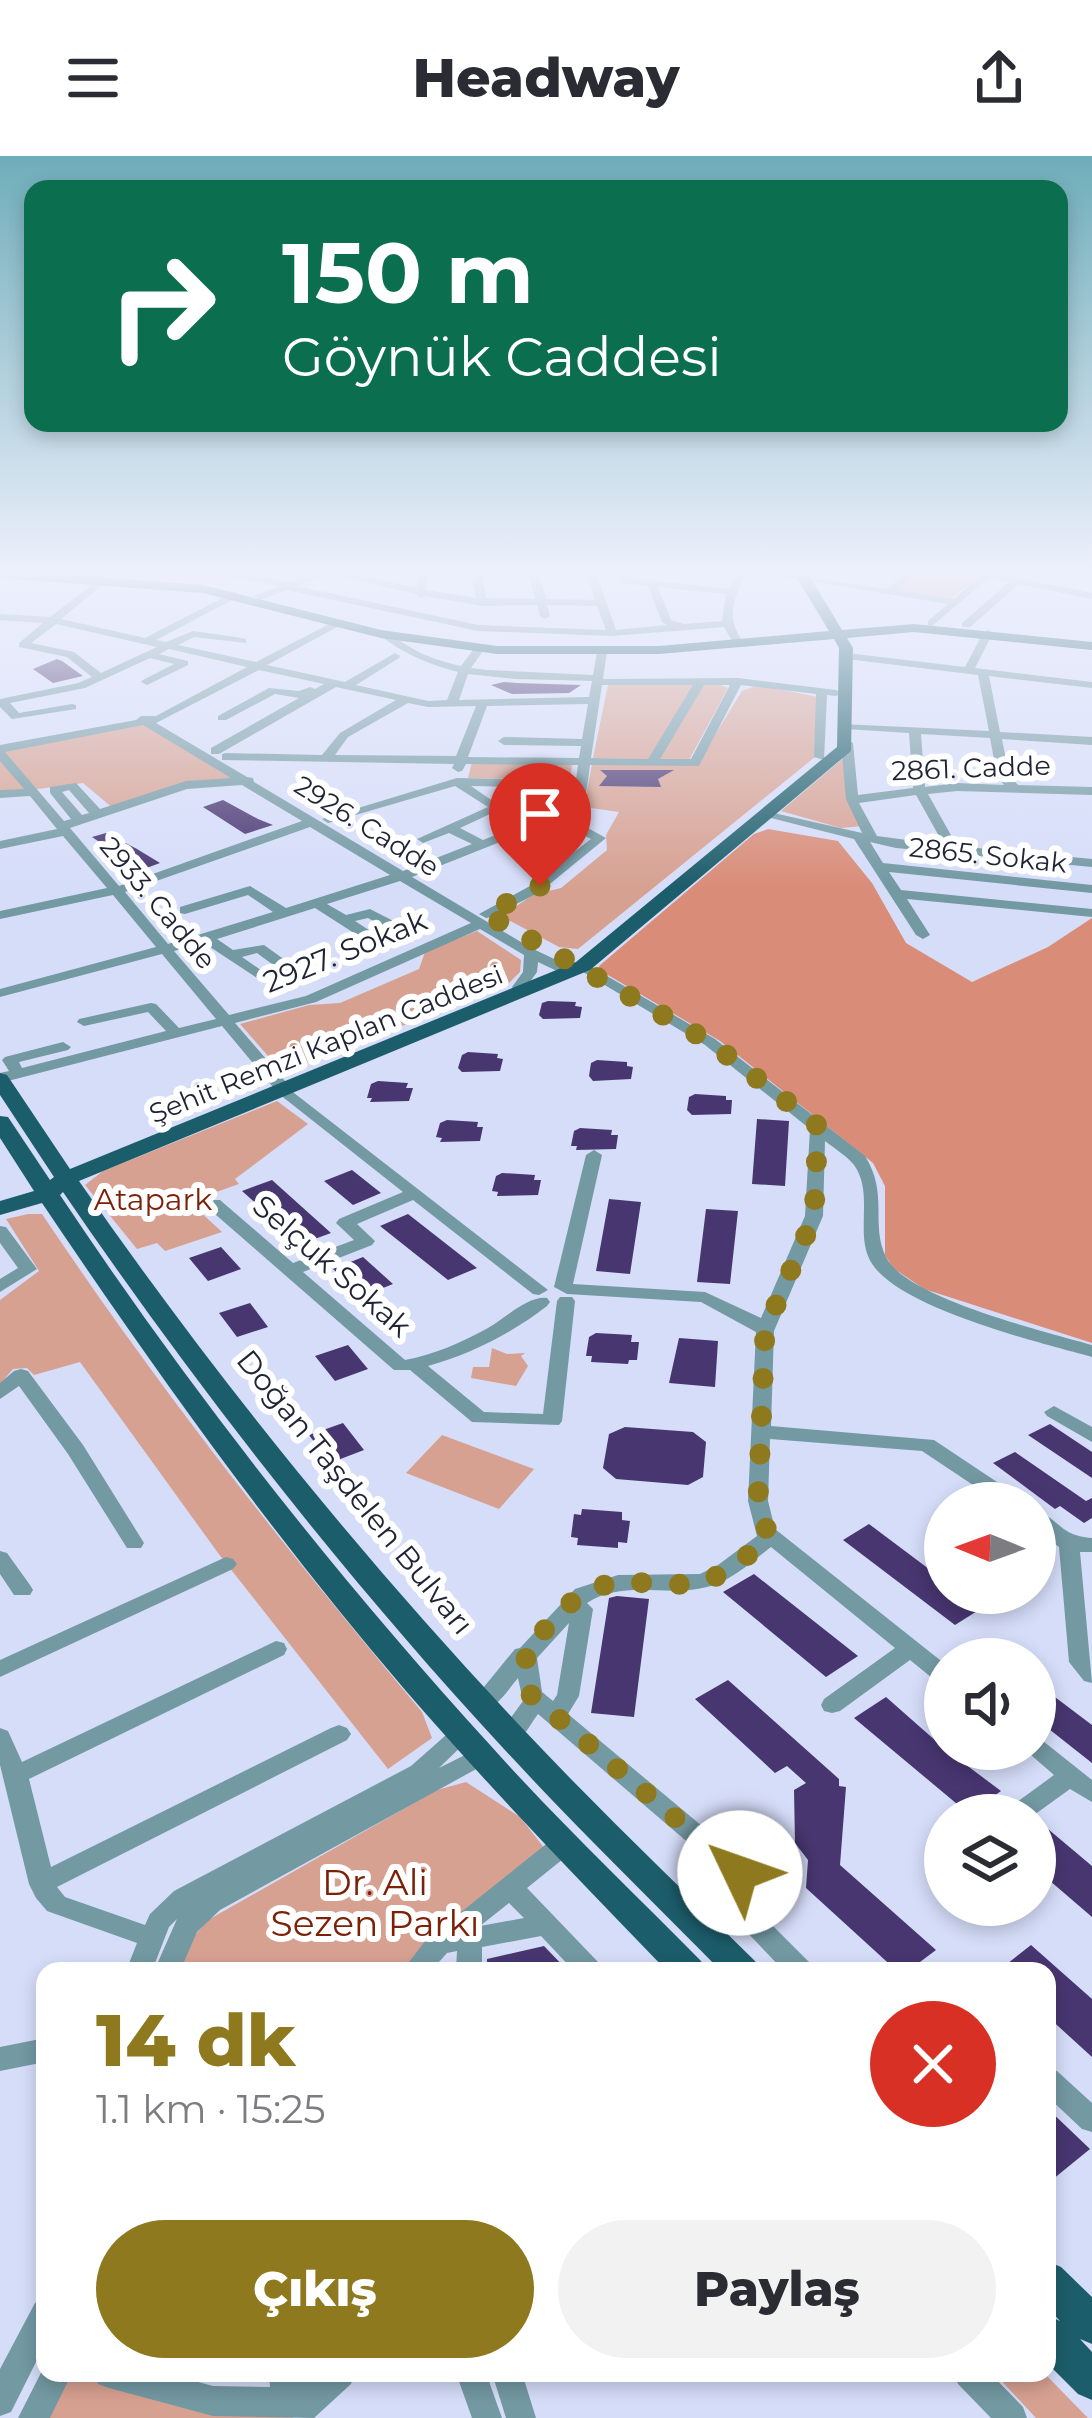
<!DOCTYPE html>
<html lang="tr">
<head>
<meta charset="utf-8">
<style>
	body { margin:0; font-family:Montserrat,sans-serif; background:#f2f2f3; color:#2b2b33; height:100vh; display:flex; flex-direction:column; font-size:45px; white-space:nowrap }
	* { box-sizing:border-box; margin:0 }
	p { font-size:39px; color:#7c7c81 }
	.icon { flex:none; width:66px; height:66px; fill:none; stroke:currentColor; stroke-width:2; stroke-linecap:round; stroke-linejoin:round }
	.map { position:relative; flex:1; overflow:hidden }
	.drawer { position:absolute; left:36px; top:1806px; width:1020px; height:420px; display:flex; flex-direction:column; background:#fff; border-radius:24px; box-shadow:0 6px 18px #0003 }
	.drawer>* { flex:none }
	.guide { position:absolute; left:24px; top:24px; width:1044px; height:252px; border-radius:24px; box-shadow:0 6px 18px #0003; background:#0b6e4f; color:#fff; overflow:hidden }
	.needle { width:78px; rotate:271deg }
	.fabs { position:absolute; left:924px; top:1326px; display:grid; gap:24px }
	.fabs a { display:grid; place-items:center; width:132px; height:132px; border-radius:50%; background:#fff; box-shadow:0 6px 18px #0003; font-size:60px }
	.pin { position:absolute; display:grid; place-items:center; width:102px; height:102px; color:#fff; margin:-123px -51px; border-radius:50% 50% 50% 0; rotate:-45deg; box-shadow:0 0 12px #0007 }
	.pin .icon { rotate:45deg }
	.me { position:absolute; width:132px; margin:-66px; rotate:312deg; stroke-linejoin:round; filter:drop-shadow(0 0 9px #0008) }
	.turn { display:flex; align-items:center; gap:42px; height:252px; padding:0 60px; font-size:54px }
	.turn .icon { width:156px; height:156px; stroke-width:2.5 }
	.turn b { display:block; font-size:84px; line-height:102px }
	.round { display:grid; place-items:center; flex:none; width:126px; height:126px; border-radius:63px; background:#f2f2f3 }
	.overview { display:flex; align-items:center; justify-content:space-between; height:204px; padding:0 60px }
	h1 { font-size:72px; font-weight:800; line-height:90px; color:#8e791f }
	.primary-button { display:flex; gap:24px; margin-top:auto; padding:24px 60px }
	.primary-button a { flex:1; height:138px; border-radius:72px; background:#8e791f; color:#fff; font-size:48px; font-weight:800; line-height:138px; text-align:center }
	.primary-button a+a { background:#f2f2f3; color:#2b2b33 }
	header { display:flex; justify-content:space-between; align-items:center; height:156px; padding:0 60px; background:#fff; font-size:54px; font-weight:800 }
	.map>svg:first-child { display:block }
	.green { fill:#d7a192 }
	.forest { fill:#d98d79 }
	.building { fill:#483671 }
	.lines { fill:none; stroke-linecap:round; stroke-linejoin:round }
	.minor { fill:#7399a3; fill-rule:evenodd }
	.major { fill:#1c5d6b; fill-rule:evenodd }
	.route { stroke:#8e791f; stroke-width:21; stroke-dasharray:0 37.8 }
	.labels { text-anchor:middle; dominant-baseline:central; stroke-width:12; stroke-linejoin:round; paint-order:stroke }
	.far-street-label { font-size:27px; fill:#1f2334; stroke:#fff }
	.street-label { font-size:30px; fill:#1f2334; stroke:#fff }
	.park-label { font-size:30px; fill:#7b2108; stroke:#fff }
	.near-park-label { font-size:36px; fill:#7b2108; stroke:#fff }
</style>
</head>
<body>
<header><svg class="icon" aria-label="menu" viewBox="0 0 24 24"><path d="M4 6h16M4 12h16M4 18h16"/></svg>Headway<svg class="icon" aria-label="share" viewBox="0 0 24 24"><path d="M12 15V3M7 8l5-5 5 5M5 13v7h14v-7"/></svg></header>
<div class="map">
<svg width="1092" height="2262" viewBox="0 0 1092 2262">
	<rect width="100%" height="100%" fill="#d6ddf9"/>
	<path class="green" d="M922,414H987L951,442L896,434Z
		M608,529H720L728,532L689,604L593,602Z
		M758,529L818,541L815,601L578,793L559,791L501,760L533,739L561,732L607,694L606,679L619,656L584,651L592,608H697L742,535Z
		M148,566L249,625L186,629L114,653L83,627L0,638V593Z
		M848,598L863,670L841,672L781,655Z
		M472,606L572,608L570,624L468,622Z
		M477,775L521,804L520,816L507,829L289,914L275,908L240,868L309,849L340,847L419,813L425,796Z
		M277,945L308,968L235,1023L239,1028L205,1040L197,1053L222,1076L165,1095L157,1087L137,1093L85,1029L103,1015Z
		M28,1058H42C159,1233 287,1395 422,1556L432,1582L388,1613L218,1397L80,1206L34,1219L27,1212L13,1213L0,1228V1144L39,1115L6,1063Z
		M492,1192L507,1198L525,1197L521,1200L528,1210L516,1230L471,1222L473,1211H489Z
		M442,1279L534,1313L499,1353L406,1317Z
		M466,1626L520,1661L545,1693L405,1815H175L184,1792L208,1764L437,1634Z
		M57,2217H109L308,2247L292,2262H33Z
		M994,2217H1044L1088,2262H1036Z"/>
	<path class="forest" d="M768,673L838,685L872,727L906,787L972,826L1048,791L1092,762V1187L924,1133L893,1112L885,1099V1030L873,1007L720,885L601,815L599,810L754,678Z"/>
	<path class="building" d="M57,503L62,505L83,520L53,527L33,513Z
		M504,526L516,527L581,529L569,537L512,538L491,529Z
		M600,614H674L658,623L661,631L599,630L607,620Z
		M223,644L258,663L273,669L245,678L203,651Z
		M106,677L137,693L160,707L141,714L98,690L104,689L92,681Z
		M548,845L576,846L575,850L582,851L580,862L543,863L539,859L542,847Z
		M468,896L498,898L497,902L503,903L500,915L462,916L458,912L462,899Z
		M597,904L627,906V910L633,911L631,923L593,925L589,920L591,907Z
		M378,925L408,927L406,932H413L409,945L370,946L372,942H367L371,928Z
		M695,938L726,940V944H732L731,958L692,959L687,954L689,941Z
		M757,963L789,965L785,1030L752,1028Z
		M447,964L478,966L477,971H483L480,985L440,986L442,982L436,981L440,967Z
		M580,972L612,974L611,979H618L616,993L576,994L577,990H571L574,975Z
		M352,1014L381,1037L353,1049L324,1025Z
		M502,1017L535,1019L534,1024H541L538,1039L497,1040L498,1036L492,1035L496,1020Z
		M272,1024L331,1077L301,1088L242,1035Z
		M609,1043L641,1046L630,1118L596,1115Z
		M706,1053L738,1055L730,1128L697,1126Z
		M408,1058L477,1112L448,1124L380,1070Z
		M221,1091L241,1113L208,1125L189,1102Z
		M363,1101L393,1128L363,1140L333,1113Z
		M250,1147L268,1171L237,1181L219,1157Z
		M596,1177L632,1179L631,1186H639L637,1204H629L628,1208L591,1206L592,1200H586L589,1181Z
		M679,1182L718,1185L715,1231L669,1227Z
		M348,1189L368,1213L335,1225L315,1200Z
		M343,1267L364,1294L330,1307L309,1279Z
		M1050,1268L1092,1296V1322L1028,1279Z
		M625,1271L693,1276L706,1286L703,1321L688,1329L616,1323L603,1312L609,1278Z
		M1015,1296L1086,1345L1092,1342V1362L1084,1367L1060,1350L1055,1353L993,1307Z
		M582,1353L622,1356V1364L630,1365L627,1387L618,1386V1392L577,1389L578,1382L571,1381L574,1358L581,1359Z
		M869,1368L945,1425V1437H962L982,1452L955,1469L843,1384Z
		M754,1418L858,1500L826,1521L723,1436Z
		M617,1440L649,1443L634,1561L591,1557L609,1442Z
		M728,1524L839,1623V1630L846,1631L840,1709L936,1794L908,1815H897L806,1732L808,1704L795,1687L794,1634L806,1627L787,1610L775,1617L695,1543Z
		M1035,1526L1092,1569V1607L1035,1562Z
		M886,1541L945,1593L1001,1635L969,1658L854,1562Z
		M1048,1673L1092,1710V1761L1035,1712V1682Z
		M1031,1789L1092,1843V1901L1047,1860V1815H998Z
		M544,1790L568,1815H487V1803Z
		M1047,1952L1090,1993L1047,2028Z"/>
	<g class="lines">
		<path class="minor" d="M192,414H215L290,426L322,414H336L417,432L418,414H428L426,434L476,442L471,414H481L486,442L535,443L528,414H538L546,443L595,444L585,414H595L616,474L667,469L662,466L648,430L622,427L617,414H627L630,422L729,433L738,414L792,416L797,419L792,422L746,418C734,441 726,460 741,483L736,486L732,485L724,471L612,480L478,475L287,434L260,444L255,441L256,439L279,430ZM329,418L416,438L421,442L425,440L482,450L537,449L540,460L545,463L550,460L547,449L597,450L606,474L478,469L297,430ZM658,431L726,438L722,465L684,468L671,464Z
			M910,414H921L897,434L954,443L987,414H998L995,418L1092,437V443L1019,428L970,471H962V467L1009,426L989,422L932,470L928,469V465L948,448L797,423L802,420L887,433Z
			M102,421L106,422V426L61,463L145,482L234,436L238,437V441L156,484L166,486L193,475L242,482L246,483V487L194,481L178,489L256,506L335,465L339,466V470L267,509L345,526L395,497L400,500L399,502L356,529L428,545L447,544L458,516C429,508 406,499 382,481V477C394,479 399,485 410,491C426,501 443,506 461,510L476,490H484L485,492L471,512L487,514L593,519L597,496L602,493L607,496L603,523L738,522L836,534L842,537L836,540L827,539L824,604L814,601L816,538L741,529L699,610L590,609C587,630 588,651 566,660L606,682L540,736L491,761L486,762L479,758L530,730L591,683L555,664L412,721L531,792L567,809V815H557L538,806L537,816L524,834H514L512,831L523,816L524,799L480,773L316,846L235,867L285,925V930L548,1134L539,1139L533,1138L413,1044L357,1068L375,1085L372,1089L303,1116L405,1204C434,1199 462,1186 488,1172C506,1162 527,1140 547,1142L550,1146L547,1150C512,1177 471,1198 428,1210L484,1256L543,1258L557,1145L560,1141H572L575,1145L562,1265L559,1269L472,1266L410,1214H394L208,1052L205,1048L208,1044H220L293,1107L354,1084L336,1067L339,1063L403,1036L279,938V933L273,931L222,870L0,927V917L9,915L2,904L5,901L63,886L71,891L68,894L19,906L22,912L166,875L148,856L84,870L77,866L79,863L151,847L156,848L179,872L216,863L162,798L0,841V833L156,791L113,739L0,763V755L107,732L63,680L0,693V685L57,673L30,640L0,642V634L24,633L0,605V589L136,564L141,560H156L247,511L169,493L159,498L188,505V509L147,529L141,526L143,524L174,508L150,502L85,532L10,547L19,557L72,548L76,549V553L12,563L0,551V543L78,527L92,521L67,501L19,491V487L43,467L0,464V458L50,461ZM56,468L157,491L101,517L74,496L31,487ZM259,514L324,528L315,533L310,531L299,535L269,532L218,560V564H226L275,538L299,542L211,592V598H219L336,531L396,544L340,577L322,599L226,597L222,598V604L454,608L452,612L458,616L462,615L466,608L578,609L576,624L457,622L322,663L328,667L455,630L488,651L417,683L423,687L449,677L472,688L403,715L254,626L253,622L247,621L156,567ZM468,518L516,523L592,525L589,541L459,544ZM602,529H693L648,603L591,602ZM704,529H730L691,603H660ZM408,547L428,551L476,550L456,600L335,599L348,581ZM588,548L582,583L504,581L498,585L504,589L581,590L579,602L468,601L487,550ZM143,569L231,622L186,625L100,653L76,627L50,631V637L71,663L64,665L5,596ZM242,629L302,665L119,730L70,672L187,633ZM471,630L575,632L573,642L565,651L483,684L460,672L503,652ZM69,634L89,657L82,659L62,636ZM310,671L390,719L286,752L250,730L180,751V757L185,758L248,739L273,756L168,788L125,736ZM400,725L471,767L306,840L229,859L174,795L204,787L263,826L296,818V812L264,789L233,794L217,783L315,752L368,786L409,779V773L370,753L346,759L327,748ZM368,762L391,775L375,778L355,765ZM257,797L280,814L265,817L242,801Z
			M988,474L993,477L975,512L1092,526V532L989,520L1000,576L1092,581V589L1002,583L1009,619L1018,629L1092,631V639L957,635L928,638L957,690L1092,703V711L896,692L870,686L883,707L1092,729V737L889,716L901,734L1092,753V761L907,743L930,779L923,783L916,779L854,683L759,659L765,655L862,677L846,643L841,587L847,583L853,587L858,639L913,632L909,577L846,573L842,572V568L989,575L978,519L847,503L842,500L847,497L965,511L983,477ZM921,578L990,582L997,620L1004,629L957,627L925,631ZM916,639L944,689L877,680L859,647Z
			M583,806L715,883L865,1000C889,1038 870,1068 886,1101C905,1142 1047,1176 1092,1189V1201C1042,1187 886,1150 868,1100C857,1072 873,1035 854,1009C847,1000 835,993 825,985L823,1060L774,1175L771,1270L934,1284L1021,1342L1024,1347H1000L922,1295L770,1283L768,1345L775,1373L945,1508V1528L937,1526L910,1504L840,1555L832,1557L824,1555L821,1549L824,1543L895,1492L771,1391C751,1406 731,1425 707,1431C667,1442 624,1423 587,1447L593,1453L579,1540L568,1558L745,1706L758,1731L764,1761L810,1807L814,1815H784L743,1772L734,1732L727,1720L538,1558C528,1571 521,1591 502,1585L498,1579L523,1545L518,1522C506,1536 493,1560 473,1554L470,1548L515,1493L520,1492L575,1433L618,1419L700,1418L718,1409L757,1380L748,1345L756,1176L701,1146L567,1138L554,1131L586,999L594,994L602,999L573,1128L705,1136L761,1162L805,1060L810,973L705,889L578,813L576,810ZM569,1467L557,1539L553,1545L542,1536L537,1502Z
			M0,1070L6,1071L37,1113L0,1136V1123L18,1112L0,1087Z
			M21,1213L28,1215L83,1289L144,1387L141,1392H127L68,1298L19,1230L0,1243V1227L14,1215Z
			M1054,1250L1092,1271V1286L1047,1260L1044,1256Z
			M1035,1354C1061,1364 1060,1380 1092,1382V1396H1080L1092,1527L1084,1525L1069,1506L1059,1391L1035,1372Z
			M0,1395L7,1397L30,1429L33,1434L30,1439H14L0,1418Z
			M226,1401L233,1403L237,1408L233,1413L0,1521V1504Z
			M276,1485L284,1487L287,1493L284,1499L29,1623L51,1711L331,1572L339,1569L347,1572L351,1578L347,1584L57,1731L65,1741L145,1769L150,1758L174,1735L411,1610L454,1572L462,1569L470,1572L474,1578L439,1612L481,1591L489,1594L493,1600L489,1606L220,1754L197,1776L180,1815H154L177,1763L169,1771L152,1815H126L137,1787L47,1755L36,1742L29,1728L0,1609V1572L8,1575L22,1606Z
			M1035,1582L1043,1585L1092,1624V1646L1070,1633L1034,1659H1005L1009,1652L1054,1619L1024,1593H1035Z
			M564,1678L573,1681L576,1688L573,1695L527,1732L599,1807L603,1815H574L541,1780L482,1791V1815H456L457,1795L447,1797L431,1815H402L426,1784L555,1681ZM509,1747L524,1762L480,1770Z
			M45,1882V1906L0,1915V1891Z
			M1047,1911L1057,1915L1092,1947V1976L1082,1973L1047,1940Z
			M45,2143V2188L11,2256L0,2260V2213L35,2147Z
			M45,2209V2217H72L50,2262H18Z
			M94,2217H165L213,2230L270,2231L269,2217H355L351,2228L314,2262L213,2260L109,2232L98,2228Z
			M456,2217H486L502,2262H472Z
			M492,2217H522L536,2262H506Z
			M954,2217H990L1023,2251L1027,2262H991L958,2228Z"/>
		<path class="major" d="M0,414L203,429L381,474L497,490H659L829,475L792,414H806L842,474L914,468L1092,486V494L914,476L847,482L853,492L851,595L590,814L79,1025C213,1218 361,1401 522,1572C597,1652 677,1728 755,1805L760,1815H721C648,1741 574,1669 504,1593C343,1419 197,1232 63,1036L60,1039C189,1233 334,1418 491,1590C558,1665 631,1734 701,1805L706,1815H667C578,1723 490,1632 406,1535C274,1381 155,1215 42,1047L0,1059V1045L34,1035L0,982V960L8,961L50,1024L54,1021L0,939V917L7,919L70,1013L576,806L837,591L839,492L834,483L659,498H497L381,482L203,437L0,422Z
			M1047,2105L1061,2111L1092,2141V2188L1080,2183L1092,2196V2244L1078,2238L1047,2207V2159L1060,2165L1047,2151Z"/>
	</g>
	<linearGradient id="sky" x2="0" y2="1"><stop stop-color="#6fadba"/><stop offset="0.57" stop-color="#edf0fc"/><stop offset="1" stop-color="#edf0fc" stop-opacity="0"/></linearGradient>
	<rect width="1092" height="731" fill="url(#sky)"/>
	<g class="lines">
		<path class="route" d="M540,730L486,758L710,886L818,970L814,1060L765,1175L758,1345L769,1382C747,1399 724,1422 696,1427C657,1433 620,1416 583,1438C560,1452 541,1479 523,1499L529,1506L531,1539L740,1717"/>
	</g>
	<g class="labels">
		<g class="far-street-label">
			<text transform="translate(971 612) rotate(-2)">2861. Cadde</text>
			<text transform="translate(367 670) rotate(32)">2926. Cadde</text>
			<text transform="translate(988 699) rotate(6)">2865. Sokak</text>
			<text transform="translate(158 747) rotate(50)">2933. Cadde</text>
			<text transform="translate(326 888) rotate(-22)">Şehit Remzi Kaplan Caddesi</text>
		</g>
		<g class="street-label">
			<text transform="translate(345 795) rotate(-22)">2927. Sokak</text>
			<text transform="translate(332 1110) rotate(41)">Selçuk Sokak</text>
			<text transform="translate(355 1336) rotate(51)">Doğan Taşdelen Bulvarı</text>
		</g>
		<g class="park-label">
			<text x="153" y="1043">Atapark</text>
		</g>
		<g class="near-park-label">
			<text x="375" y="1726">Dr. Ali<tspan x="375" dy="41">Sezen Parkı</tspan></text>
		</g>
	</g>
</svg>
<div class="fabs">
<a><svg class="needle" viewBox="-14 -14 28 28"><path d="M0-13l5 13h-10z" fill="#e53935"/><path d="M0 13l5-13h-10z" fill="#7c7c81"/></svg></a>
<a><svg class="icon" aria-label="sound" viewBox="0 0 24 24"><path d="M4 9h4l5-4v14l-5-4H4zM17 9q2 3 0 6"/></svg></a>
<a><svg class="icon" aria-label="layers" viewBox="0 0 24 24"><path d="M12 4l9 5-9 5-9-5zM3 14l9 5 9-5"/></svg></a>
</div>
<div class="pin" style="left:540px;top:730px;background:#d93025"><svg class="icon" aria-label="arrive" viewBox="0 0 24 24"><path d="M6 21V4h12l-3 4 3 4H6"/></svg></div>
<svg class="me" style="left:740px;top:1717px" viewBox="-20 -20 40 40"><circle r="19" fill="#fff"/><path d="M0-13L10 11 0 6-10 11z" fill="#8e791f"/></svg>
<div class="guide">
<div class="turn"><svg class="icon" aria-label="right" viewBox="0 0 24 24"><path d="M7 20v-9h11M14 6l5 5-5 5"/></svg><div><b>150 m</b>Göynük Caddesi</div></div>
</div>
<section class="drawer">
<div class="overview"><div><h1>14 dk</h1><p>1.1 km · 15:25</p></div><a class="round" style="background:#d93025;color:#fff"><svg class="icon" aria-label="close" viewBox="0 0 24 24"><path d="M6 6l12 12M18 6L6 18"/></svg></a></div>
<div class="primary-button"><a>Çıkış</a><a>Paylaş</a></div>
</section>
</div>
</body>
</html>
